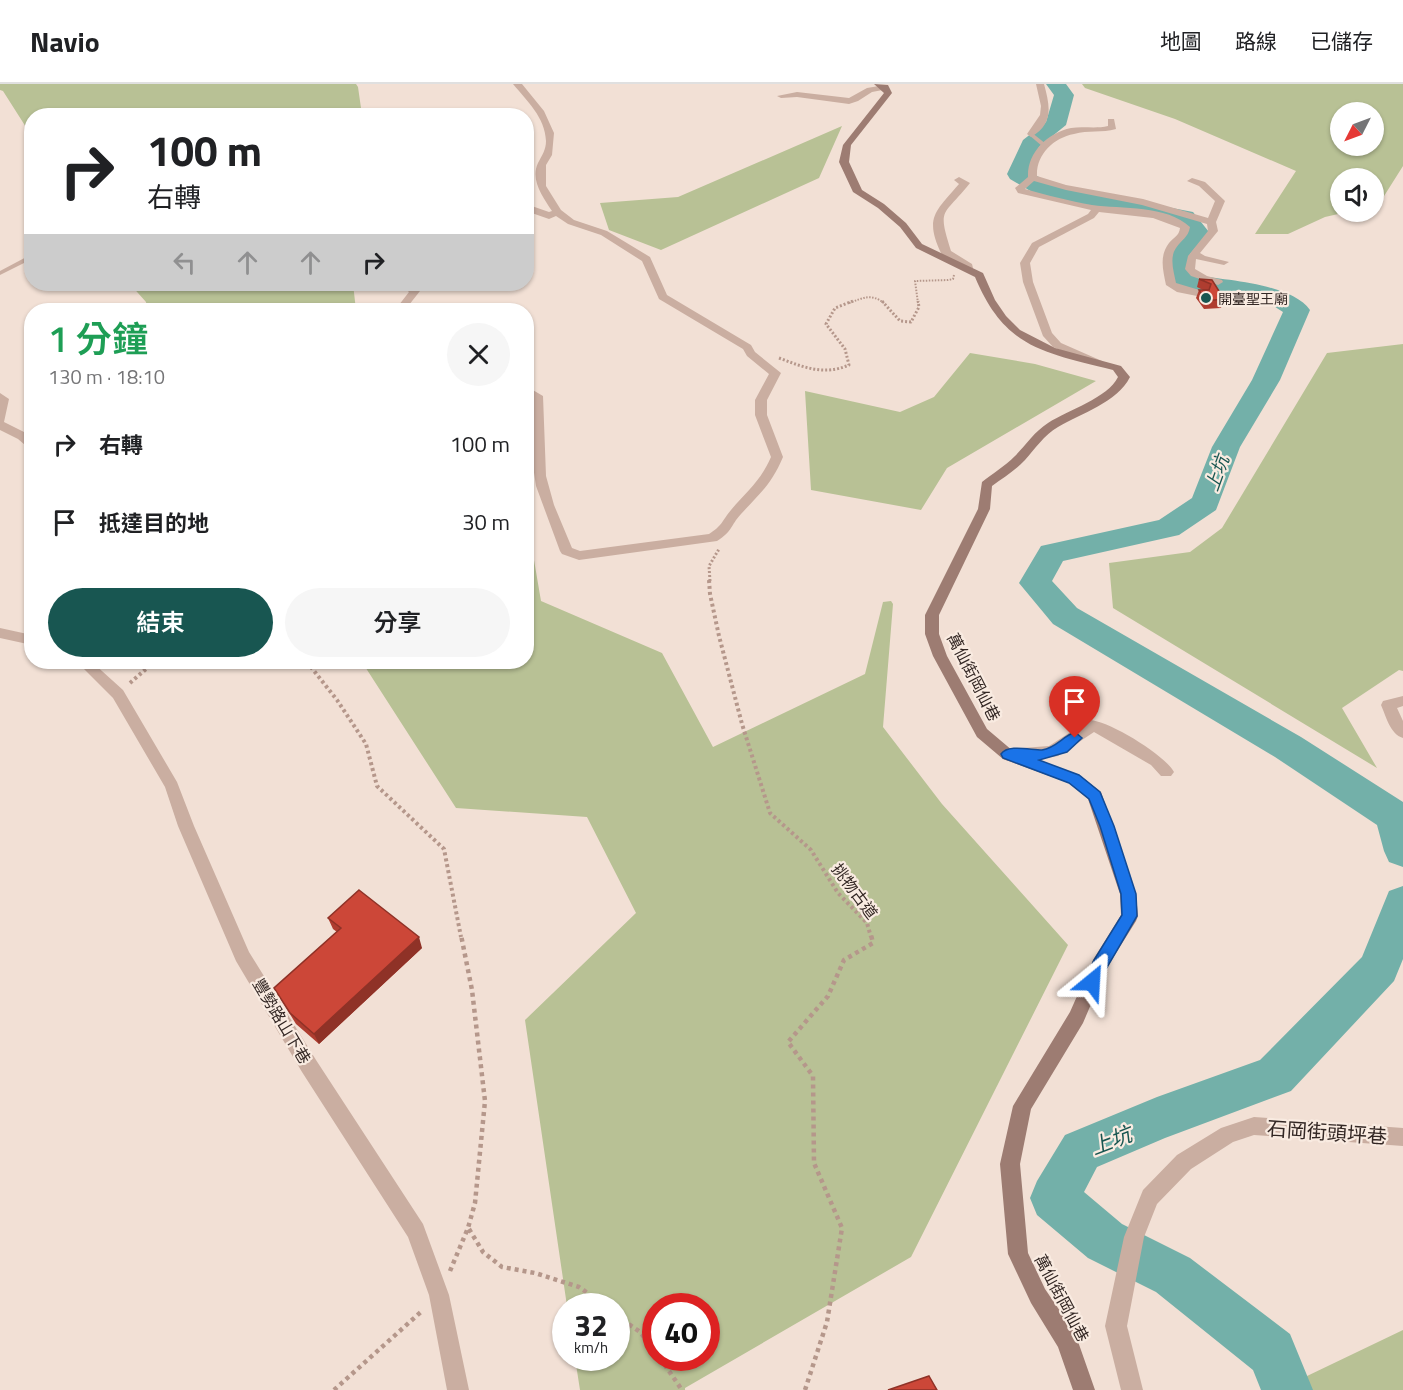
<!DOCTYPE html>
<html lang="zh-TW">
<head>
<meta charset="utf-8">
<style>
	body { margin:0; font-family:"Titillium Web","Noto Sans TC",sans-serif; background:#f6f6f6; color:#202124; height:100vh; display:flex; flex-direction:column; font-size:22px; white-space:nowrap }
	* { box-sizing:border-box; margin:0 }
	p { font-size:20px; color:#757577 }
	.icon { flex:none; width:33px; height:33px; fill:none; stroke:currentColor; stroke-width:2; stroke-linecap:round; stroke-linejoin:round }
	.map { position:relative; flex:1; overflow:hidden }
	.panel { position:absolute; left:24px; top:219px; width:510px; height:366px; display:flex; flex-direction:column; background:#fff; border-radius:24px; box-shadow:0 2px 4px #0004 }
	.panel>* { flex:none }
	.guide { position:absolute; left:24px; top:24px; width:510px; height:183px; border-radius:24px; box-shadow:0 2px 4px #0004; background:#fff; color:#202124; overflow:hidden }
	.needle { width:39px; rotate:228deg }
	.buttons { position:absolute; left:1330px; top:18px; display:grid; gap:12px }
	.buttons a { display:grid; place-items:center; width:54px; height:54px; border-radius:50%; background:#fff; box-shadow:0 2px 4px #0004; font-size:30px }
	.speed { position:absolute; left:552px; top:1209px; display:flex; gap:12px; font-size:30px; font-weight:700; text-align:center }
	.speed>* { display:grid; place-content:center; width:78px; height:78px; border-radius:50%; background:#fff; box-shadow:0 2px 4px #0004; line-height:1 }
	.speed small { font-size:15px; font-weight:400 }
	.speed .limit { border:9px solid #d22; background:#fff; color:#111 }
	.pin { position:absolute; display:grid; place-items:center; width:51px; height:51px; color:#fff; margin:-62px -26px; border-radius:50% 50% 50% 0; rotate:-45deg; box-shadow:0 0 6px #0007 }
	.pin .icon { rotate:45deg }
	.me { position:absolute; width:66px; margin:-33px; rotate:27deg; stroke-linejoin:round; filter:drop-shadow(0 0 4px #0008) }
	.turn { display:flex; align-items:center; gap:21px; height:126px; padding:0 24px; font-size:27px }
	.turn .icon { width:78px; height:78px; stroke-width:2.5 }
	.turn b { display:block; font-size:42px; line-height:51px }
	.lanes { display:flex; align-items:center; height:57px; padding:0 24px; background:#0003; justify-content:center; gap:30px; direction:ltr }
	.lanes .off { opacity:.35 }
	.round { display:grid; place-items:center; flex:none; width:63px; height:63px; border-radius:32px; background:#f6f6f6 }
	.headline { display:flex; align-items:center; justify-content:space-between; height:102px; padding:0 24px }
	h1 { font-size:36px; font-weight:600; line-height:45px; color:#1e9e55 }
	.cta { display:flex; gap:12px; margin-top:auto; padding:12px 24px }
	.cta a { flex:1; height:69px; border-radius:36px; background:#185651; color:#fff; font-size:24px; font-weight:600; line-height:69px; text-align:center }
	.cta a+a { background:#f6f6f6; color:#202124 }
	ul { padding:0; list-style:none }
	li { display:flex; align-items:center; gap:18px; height:78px; padding:0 24px }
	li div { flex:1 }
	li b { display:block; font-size:22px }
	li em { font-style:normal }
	header { display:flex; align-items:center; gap:36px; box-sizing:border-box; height:84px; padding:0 30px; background:#fff; border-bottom:2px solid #e0e0e0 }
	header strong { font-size:28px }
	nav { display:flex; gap:33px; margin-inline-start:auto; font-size:21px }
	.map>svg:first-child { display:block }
	.green { fill:#b8c195; fill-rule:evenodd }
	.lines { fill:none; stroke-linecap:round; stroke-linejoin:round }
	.river { fill:#73b0a9; fill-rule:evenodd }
	.path-far3 { stroke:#b5978b; stroke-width:2; stroke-dasharray:1.5 1.5; stroke-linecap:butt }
	.path-far2 { stroke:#b5978b; stroke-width:3; stroke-dasharray:2 2; stroke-linecap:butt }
	.path-far1 { stroke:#b5978b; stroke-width:4; stroke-dasharray:3 3; stroke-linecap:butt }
	.path { stroke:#b5978b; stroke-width:4.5; stroke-dasharray:4 4; stroke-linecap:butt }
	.lane { fill:#caaea1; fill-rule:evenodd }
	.street { fill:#caaea1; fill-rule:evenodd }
	.secondary { fill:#9d7c72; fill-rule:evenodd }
	.wall { fill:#af3d30 }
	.shaded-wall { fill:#8f3227 }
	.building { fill:#cc4738; stroke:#8f3227; stroke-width:1.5 }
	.route { fill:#1a73e8; stroke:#114b97; stroke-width:1.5 }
	.poi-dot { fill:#185651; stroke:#f9ebe1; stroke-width:2 }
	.labels { text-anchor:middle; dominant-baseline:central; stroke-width:4.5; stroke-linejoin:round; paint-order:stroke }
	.far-poi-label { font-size:14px; fill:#332724; stroke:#f9ebe1; text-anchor:start }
	.street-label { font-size:16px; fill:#332724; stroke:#f9ebe1 }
	.water-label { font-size:18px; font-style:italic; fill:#185651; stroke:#f9ebe1 }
	.near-street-label { font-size:20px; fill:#332724; stroke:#f9ebe1 }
	.near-water-label { font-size:21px; font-style:italic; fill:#185651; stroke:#f9ebe1 }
</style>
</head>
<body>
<header>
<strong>Navio</strong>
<nav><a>地圖</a><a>路線</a><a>已儲存</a></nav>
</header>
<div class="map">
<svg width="1403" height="1306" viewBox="0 0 1403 1306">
	<rect width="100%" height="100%" fill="#f2e0d5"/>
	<path class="green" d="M0,0H356L358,3L362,31L32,32L31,51L3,7L0,6Z
		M1082,0H1403V82L1379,120L1374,121V94H1341V128H1347L1325,133L1288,150H1255L1296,87L1175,35L1085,4ZM1374,28V62H1341V28Z
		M842,42L819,94L661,166L609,146L600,119L678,113Z
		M130,200H353L356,226H147L146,218Z
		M1403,260V587L1399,586L1342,624L1377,684L1113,524L1109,479L1190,468L1222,444L1327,269Z
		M970,269L1035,280L1096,297L947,384L921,426L811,406L805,307L900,328L934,313Z
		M527,435L541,517L662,569L713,663L865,590L883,518L891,517L893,520L883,643L942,720L1068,861L911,1173L685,1304V1306H580L575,1274H616V1222H567L525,936L636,829L587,733L456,724L362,578H526ZM706,1222V1274H656V1222Z
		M1403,1246V1306H1286L1282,1304Z"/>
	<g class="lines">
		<path class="river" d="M1046,0H1066L1074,11L1066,41L1039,63L1030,88L1053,101L1193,128L1209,148L1190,170L1188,184L1193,191C1224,196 1291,199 1310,226L1280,296L1240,363L1216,426L1179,451L1063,477L1052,497L1077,524L1301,653L1403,718V783L1389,778L1384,767L1377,741L1275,673L1053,540L1019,499L1041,462L1159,436L1192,414L1212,363L1252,296L1283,228L1269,219L1176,202L1164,184L1166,169L1185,148L1177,138L1039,112L1010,95L1007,90L1023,56L1046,38L1054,11Z
			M1403,802V875L1394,897L1291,1007L1165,1054L1097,1083L1084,1108L1122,1140L1190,1174L1290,1250L1313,1306H1261L1253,1286L1156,1208L1088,1174L1037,1131L1030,1114L1037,1097L1065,1051L1157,1013L1260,976L1362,873L1389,807Z"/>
		<path class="path-far3" d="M849,219C863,214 871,209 884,219
			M918,219L915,197L948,196L953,195L954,191"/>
		<path class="path-far2" d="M882,217L900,237L911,238L919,223L918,217
			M779,274C803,283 824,292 849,281L845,265L826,240L835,224L853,217
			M710,497L709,482L719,465"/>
		<path class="path-far1" d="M709,496L710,510L719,552L742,640L770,729L811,766L838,809L867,839L871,853
			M307,578L337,616L366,660L377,702L444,765L461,853
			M130,599L154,578"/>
		<path class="path" d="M469,1145L483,1168L502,1183L535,1189L579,1203L606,1222
			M450,1187L468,1144L475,1119L485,1017L472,906L461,851
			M616,1231L640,1248L656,1268
			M660,1274L682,1306
			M334,1306L422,1227
			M805,1306L827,1238L842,1144L814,1079L813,992L788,958L828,912L844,876L873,859L871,851"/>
		<path class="lane" d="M1031,48L1046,60V62H1042L1029,51L1028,50Z
			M32,170V175L0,191V187Z"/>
		<path class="street" d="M513,0H522L544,27L554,49L552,71L546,81V102L561,126L574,136L607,147L650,173L667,211L751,261L755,268L781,289L767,316V331L783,373C771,401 761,408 741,430C730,442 733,447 717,457L579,476L562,470L560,467L536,402L533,382V322L531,313L526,310V302L543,312L546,392L554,421L572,464L580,467L709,450C722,442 722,437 731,426C748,406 760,398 771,373L755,331V316L769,290L747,272L743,265L659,215L642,177L601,151L568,140L556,132L549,135L526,127V120L549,128L552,127C543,113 530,96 538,79C542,71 546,66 546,57C545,33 527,17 513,0Z
			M1036,0H1044C1050,22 1054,40 1031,53L1027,50L1040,31L1041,22Z
			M885,1H888V5L872,8L858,17L849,20L797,13L781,14L777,12L797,8L849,14L867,4Z
			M1108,35H1114L1116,45C1102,49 1088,46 1074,50C1053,54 1036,71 1037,92L1066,101L1143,115L1208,134L1215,117L1199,102L1187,97L1192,94L1205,98L1225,117L1216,138L1218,147L1200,169L1205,172L1229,178L1224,181L1196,175L1195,185L1207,192L1222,196L1223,198L1218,201L1191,192L1185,185L1188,172L1208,147L1207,140L1142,121L1066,106L1034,97L1025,105C1046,111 1070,117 1092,121C1122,125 1167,121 1190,143C1188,154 1182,155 1176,164C1169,174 1174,188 1176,199L1206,208V212L1202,213L1177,208L1166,201C1163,186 1159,172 1169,159C1174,153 1179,152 1180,144L1153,134L1099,128L1094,134L1039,163L1030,179L1033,198L1052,249L1061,259L1102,277V281L1098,282L1053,263L1043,252L1023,198L1020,179L1032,159L1088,130L1091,126L1018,109L1015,104L1028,93C1027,69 1047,49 1071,44C1083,42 1096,45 1108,42Z
			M959,93L970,99C943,133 937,123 951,167L972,180L973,184L968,187L942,171C924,134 935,128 959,100L954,96Z
			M400,200H411L420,207L405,226H395L409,208Z
			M0,309L9,315L4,338L26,349L32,355V367L18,355L0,346Z
			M0,544L32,551V561L0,554Z
			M77,578H92L123,606L177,698L194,742L249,868L316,976L423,1140L449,1211L469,1306H447L429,1211L408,1153L302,988L236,877L178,742L165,703L113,614Z
			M1403,612V622L1397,624L1403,637V654C1390,650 1386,632 1381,621L1383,617Z
			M1089,636C1108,636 1165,671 1174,688L1171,692H1161L1151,681L1094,648L1058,672L1035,676L1008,677L1003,675L1000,671L1003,667L1008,665L1049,662Z
			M1254,1033L1403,1044V1062L1254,1051L1233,1058L1191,1085L1157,1120L1144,1153L1127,1242L1143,1306H1121L1105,1242L1124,1153L1143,1106L1177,1071L1221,1044Z"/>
		<path class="secondary" d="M874,0L888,1L892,9L851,61L849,78L862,106L884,120L906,139L922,160L983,189L995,216L1006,232L1020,246L1055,264L1121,282L1130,293C1117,319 1081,329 1058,343C1044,351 1035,365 1025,376C1016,386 1003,394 992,402L990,425L939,531V550L947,572L987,645L1013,667L1079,691L1101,708L1136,810L1138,832L1136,837L1106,885L1083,939L1031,1025L1020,1080L1028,1169L1045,1205L1075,1249L1095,1306H1073L1058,1263L1031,1219L1008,1170L1000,1080L1013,1022L1070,928L1093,876L1121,831L1120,810L1088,715L1069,699L1003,675L977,653L933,572L925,550V531L978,425L982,398C992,390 1005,382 1015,372C1026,361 1034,348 1048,339C1068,326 1108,314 1118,293L1113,286C1044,268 1005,265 975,193L916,164L900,143L878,124L853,108L839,78L843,61L884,9Z"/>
	</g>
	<path class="wall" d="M1199,195L1212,196L1224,215L1221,224L1204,225L1196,214L1199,206H1203L1197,203Z
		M328,834L422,864L319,960L296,940L274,904L337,848L333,845Z"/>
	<path class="shaded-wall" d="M419,853L422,864L319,960L314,950Z"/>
	<path class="building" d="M1199,195L1212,196L1224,215L1206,217L1199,206H1209L1211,200Z
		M359,806L419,853L314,950L290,929L274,904L341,844L328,834Z
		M929,1292L937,1306H888Z"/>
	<path class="route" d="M1075,648L1082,654L1067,668L1039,676L1079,691L1100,708L1114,742L1136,810L1137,832L1106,885L1097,904L1092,906L1086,904L1084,898L1094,876L1122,831L1121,810L1100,742L1089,715L1069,699L1003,674L1001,670C1008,660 1030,666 1042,666C1056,664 1063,652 1075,648Z"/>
	<circle class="poi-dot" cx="1206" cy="214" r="6"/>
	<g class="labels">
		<g class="far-poi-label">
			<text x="1218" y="214">開臺聖王廟</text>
		</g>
		<g class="street-label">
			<text transform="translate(974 593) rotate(63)">萬仙街岡仙巷</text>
			<text transform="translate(855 807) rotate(53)">挑物古道</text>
			<text transform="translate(282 937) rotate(59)">豐勢路山下巷</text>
			<text transform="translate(1062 1214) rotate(62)">萬仙街岡仙巷</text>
		</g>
		<g class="water-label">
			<text transform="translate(1217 389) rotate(-70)">上坑</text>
		</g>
		<g class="near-street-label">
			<text transform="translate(1327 1048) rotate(4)">石岡街頭坪巷</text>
		</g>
		<g class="near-water-label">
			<text transform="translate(1111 1056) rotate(-21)">上坑</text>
		</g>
	</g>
</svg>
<div class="buttons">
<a><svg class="needle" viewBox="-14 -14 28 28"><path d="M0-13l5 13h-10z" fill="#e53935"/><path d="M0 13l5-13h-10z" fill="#757577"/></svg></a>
<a><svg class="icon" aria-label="sound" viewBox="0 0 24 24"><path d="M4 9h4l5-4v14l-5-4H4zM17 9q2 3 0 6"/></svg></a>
</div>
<div class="speed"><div>32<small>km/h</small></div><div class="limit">40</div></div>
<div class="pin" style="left:1075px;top:654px;background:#d93025"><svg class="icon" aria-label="arrive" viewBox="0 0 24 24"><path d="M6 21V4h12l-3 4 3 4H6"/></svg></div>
<svg class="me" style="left:1092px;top:898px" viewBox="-20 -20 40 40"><path d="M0-17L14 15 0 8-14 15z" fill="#1a73e8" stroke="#fff" stroke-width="4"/></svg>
<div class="guide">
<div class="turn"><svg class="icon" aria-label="right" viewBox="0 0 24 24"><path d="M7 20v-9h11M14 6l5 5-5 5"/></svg><div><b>100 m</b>右轉</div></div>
<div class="lanes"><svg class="icon off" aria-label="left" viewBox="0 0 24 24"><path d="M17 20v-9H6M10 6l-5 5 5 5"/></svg><svg class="icon off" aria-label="ahead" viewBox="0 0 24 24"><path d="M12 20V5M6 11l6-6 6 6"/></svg><svg class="icon off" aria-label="ahead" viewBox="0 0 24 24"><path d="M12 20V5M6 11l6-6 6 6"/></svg><svg class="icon" aria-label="right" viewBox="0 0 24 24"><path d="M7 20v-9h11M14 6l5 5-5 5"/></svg></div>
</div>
<section class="panel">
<div class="headline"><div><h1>1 分鐘</h1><p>130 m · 18:10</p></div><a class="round"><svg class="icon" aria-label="close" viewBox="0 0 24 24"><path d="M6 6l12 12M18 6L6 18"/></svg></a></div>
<ul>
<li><svg class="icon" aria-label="right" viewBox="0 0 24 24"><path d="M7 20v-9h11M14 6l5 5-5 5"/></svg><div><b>右轉</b></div><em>100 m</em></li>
<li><svg class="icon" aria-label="arrive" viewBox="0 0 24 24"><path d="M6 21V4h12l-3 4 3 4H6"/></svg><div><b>抵達目的地</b></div><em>30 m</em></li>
</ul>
<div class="cta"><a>結束</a><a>分享</a></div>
</section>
</div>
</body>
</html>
